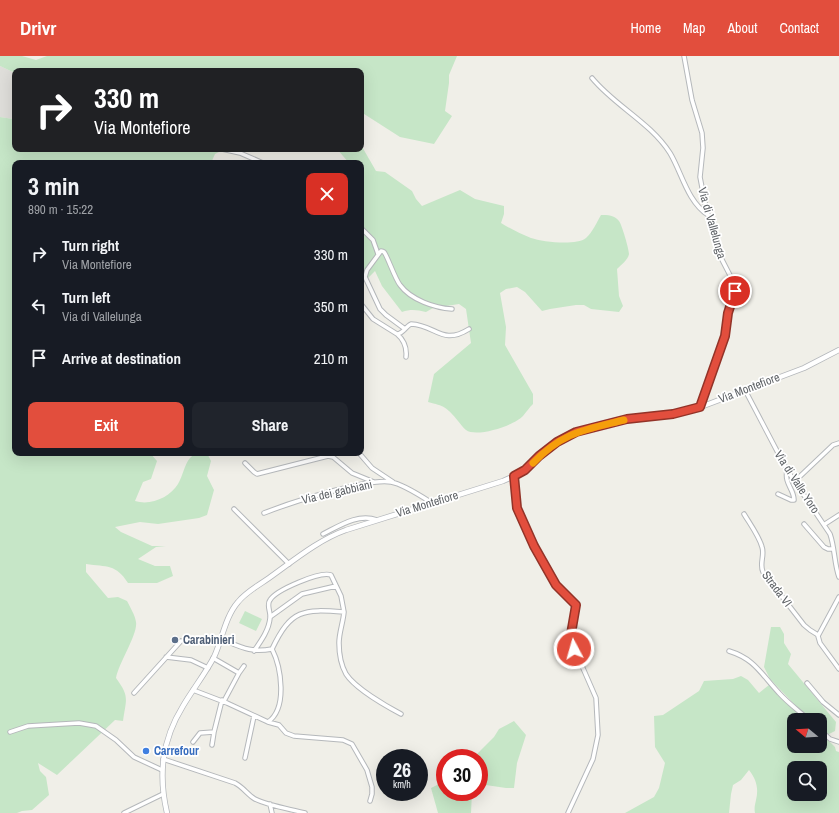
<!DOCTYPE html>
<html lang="en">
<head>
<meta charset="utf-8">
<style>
	body { margin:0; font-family:"Archivo Narrow",sans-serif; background:#20242c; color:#f1f3f6; height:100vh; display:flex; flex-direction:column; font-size:15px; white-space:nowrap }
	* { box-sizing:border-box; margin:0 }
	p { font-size:13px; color:#9ea1a6 }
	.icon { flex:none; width:22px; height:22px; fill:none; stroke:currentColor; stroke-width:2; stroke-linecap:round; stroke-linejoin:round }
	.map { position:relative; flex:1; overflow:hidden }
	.side { position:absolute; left:12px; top:104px; width:352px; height:296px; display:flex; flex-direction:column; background:#171b24; border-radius:8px; box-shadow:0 4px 16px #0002 }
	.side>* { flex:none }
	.guide { position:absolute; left:12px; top:12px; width:352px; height:84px; border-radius:8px; box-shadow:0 4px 16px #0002; background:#202124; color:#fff; overflow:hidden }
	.needle { width:26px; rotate:288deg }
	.buttons { position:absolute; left:787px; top:657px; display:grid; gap:8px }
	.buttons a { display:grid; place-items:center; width:40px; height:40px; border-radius:8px; background:#171b24; box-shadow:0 4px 16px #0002; font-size:20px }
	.speed { position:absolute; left:376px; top:693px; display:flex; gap:8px; font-size:20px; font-weight:700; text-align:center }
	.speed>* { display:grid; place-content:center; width:52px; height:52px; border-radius:50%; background:#171b24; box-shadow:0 4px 16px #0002; line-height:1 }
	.speed small { font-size:10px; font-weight:400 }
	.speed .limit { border:6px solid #d22; background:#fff; color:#111 }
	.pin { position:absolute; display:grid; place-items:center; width:34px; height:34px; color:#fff; margin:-17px; border:2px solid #fff; border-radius:50%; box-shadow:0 1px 4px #0007 }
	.me { position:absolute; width:44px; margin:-22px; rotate:354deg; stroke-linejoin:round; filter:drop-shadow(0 0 3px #0008) }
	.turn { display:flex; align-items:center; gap:14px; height:84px; padding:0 16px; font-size:18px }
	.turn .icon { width:52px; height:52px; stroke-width:2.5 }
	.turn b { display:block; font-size:28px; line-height:34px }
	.round { display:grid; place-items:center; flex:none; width:42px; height:42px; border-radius:8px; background:#20242c }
	.head { display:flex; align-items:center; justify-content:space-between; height:68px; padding:0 16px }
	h1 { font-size:24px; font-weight:700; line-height:30px }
	.button { display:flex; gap:8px; margin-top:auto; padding:8px 16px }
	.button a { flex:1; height:46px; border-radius:8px; background:#e24e3d; color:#fff; font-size:16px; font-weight:700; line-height:46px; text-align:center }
	.button a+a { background:#20242c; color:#f1f3f6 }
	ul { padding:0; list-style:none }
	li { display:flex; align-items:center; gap:12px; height:52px; padding:0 16px }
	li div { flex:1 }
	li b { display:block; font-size:15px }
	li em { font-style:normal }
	header { display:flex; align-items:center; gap:24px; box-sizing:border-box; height:56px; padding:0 20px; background:#e24e3d; color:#fff }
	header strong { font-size:19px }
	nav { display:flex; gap:22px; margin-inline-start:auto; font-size:14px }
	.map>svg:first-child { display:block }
	.industrial { fill:#dfdeda }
	.green { fill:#c6e6c7; fill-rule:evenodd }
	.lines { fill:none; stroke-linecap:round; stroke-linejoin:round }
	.street-casing { stroke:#b5b8bb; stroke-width:5.5 }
	.secondary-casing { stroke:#b4b7bb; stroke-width:6 }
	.street { stroke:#fff; stroke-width:3.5 }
	.secondary { stroke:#fff; stroke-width:4.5 }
	.route-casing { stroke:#933328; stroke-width:10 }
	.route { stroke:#e24e3d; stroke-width:7 }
	.slow { stroke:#f59e0b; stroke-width:7 }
	.service-dot { fill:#5c6f8a; stroke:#fff; stroke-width:1.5 }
	.shop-dot { fill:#3f7fe0; stroke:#fff; stroke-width:1.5 }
	.labels { text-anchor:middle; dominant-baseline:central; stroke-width:3.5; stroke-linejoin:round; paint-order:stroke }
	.street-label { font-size:12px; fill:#5f6367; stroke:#fff }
	.service-label { font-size:12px; font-weight:bold; fill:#4e5e75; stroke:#fff; text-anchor:start }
	.shop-label { font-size:12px; font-weight:bold; fill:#366cbe; stroke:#fff; text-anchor:start }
</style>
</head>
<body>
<header>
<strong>Drivr</strong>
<nav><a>Home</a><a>Map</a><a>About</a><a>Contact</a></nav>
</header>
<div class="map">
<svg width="839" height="757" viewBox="0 0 839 757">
	<rect width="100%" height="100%" fill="#f0efe8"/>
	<path class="industrial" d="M0,10L15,17V61L13,63L0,61Z"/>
	<path class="green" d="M0,0H22L36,4L47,0H457L449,19V27L445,55L452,60L434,88L400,81L361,56V15H15V17L0,10Z
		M0,61L13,63L15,61V93H225L215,98L211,107H15V397H150L157,405L151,423L143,426L135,445C151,450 170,441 178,428C183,420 184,409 190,402C195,397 200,397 207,397L211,405L207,420L214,434L207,459L199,462L158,468L140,466L115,471L121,476L152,490H166L156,491L138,503L155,510H170L173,520L157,527H128C116,508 107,511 86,508V516L108,542L118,541L127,545C130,551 135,559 136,566C138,578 119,606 116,622C130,641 126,643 123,665L115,664L57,719L38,707L40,715L46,721L49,739L32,754L22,755L17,757H0Z
		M361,89L376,115L385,116L412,135L416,143L422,150L460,134L475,143L504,150V158L501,167C511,173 521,178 531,182C543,186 576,190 586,182C592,177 597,166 601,159C608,159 614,159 619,165C622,169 629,193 629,198C628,204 621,209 617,213L619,240L623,250L619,256L591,253L584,249H576L550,253L542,255L525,236L517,231L506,233L500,237L506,271L505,289L533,338V348C529,352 527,355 523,360C515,369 477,382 466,374C463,372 460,367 458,365C447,351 444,350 428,346L434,318L471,287L466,253L459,248L433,252L426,256C417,254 411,253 402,256L382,230L375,215L361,229V107H349L337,93H361Z
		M245,555L262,563L256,575L239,567Z
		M771,571H780L784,578V587L791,598L788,608L836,666L835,675L827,679L820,671V664H813L796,650L770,623L764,611Z
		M741,620L748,624L759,637L769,629L806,664H794V690H820V676L835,691L836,695L839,696V757H755C754,752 755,749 756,744C759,732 756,723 749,714L741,724L733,729L731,738L729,757H625L654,741L659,732L665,707L655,691L654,660L663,659L699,635L704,625L733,623ZM794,712H820V738H794Z
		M514,665L526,679L517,707L514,732H506L479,728V702H473L494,681L499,673Z
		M445,725V736H472L471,757H438L431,732Z"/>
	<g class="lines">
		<g class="street-casing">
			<path id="street" d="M684,0L692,44L702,77L703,92L700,121L705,147L718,196L734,227L735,237L729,257L725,280L700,351
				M592,22C615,50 650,66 670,97C682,117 687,145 708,159
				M222,93L240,97L263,107
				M361,172L373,184L378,198
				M361,248L373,263L397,278C403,278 406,270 411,268C436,269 442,290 469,273
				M405,273L386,259L380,253L365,221L367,214L381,195C382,195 383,195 384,196C387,199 395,223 400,229C411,244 435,252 452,253
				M397,278C404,284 407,292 406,301
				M745,334L787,414L830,478C835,492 834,507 839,521
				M359,397L372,412L393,426
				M245,407L254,416L257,418L320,402L328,400L333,401L352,417L374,426
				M514,420L517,452L534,490L556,529L576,549L572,575V587L596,642L598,679L593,703L568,757
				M794,426L833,389L839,387
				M778,438L791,444H794C794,433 784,428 787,414
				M234,453L289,508
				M264,457C295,445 325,436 358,429C368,427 381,424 391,426C403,428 421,440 432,447
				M744,458C750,468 759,480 762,491C765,499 759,508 763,516L804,569L810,574L818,579
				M804,468L824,491L828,493H833
				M825,468L839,459
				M323,478C339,470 358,457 377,464
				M839,541L818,580L820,587L839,613
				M344,556C343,567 339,577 339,587C339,597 341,609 346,618C355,632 386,650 401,658
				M270,561L302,538L336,530
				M221,583C241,591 250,597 272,593C291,553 303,553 344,556L341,540L331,519C320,515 276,534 270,544C266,549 271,556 270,562C269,574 261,585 254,595
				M729,595C755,603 761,618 779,637C788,647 799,655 809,664
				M166,601L191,604L208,612
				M213,602L239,617L224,645
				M239,617L244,610
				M807,627L823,646L839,659
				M193,634L227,647L268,666C288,652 281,611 272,593
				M134,637L181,585
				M268,666L279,669L286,677L294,680L343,684L352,688L367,714L372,731V738L370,745
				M820,674L830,683L839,686
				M10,676L28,670L79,667L96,670L116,684L134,701L162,714
				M193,686L200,677L214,676L222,644
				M212,689L214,676
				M245,702L254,660
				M163,703L235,727C243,731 248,739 255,743C269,750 290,753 305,757
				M270,748L272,757
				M124,757L163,738"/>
		</g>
		<g class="secondary-casing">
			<path id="secondary" d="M167,757C158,718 162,684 183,650C193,633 205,618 214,601C222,584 225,561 238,546C246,536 259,529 269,522C293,505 318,484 346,474L503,425L521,417L551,390L566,381L576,376L627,363L673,358L690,355L804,312L839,294"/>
		</g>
		<use href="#street" class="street"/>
		<use href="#secondary" class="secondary"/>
	</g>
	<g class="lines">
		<g class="route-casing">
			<path id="route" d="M574,593L571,578L576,549L556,529L534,490L517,452L514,420L525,414L539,400L557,386L576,376L627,363L673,358L700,351L725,280L728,257L735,235"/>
		</g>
		<use href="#route" class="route"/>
		<path class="slow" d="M533,407C563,376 584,374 624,364"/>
	</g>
	<circle class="service-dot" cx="175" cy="584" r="4"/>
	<circle class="shop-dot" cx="146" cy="695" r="4"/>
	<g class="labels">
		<g class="street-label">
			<text transform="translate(712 167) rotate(74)">Via di Vallelunga</text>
			<text transform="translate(749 332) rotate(-21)">Via Montefiore</text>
			<text transform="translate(797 426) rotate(57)">Via di Valle Yoro</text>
			<text transform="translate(337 436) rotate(-13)">Via dei gabbiani</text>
			<text transform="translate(427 448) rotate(-17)">Via Montefiore</text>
			<text transform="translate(777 533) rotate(53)">Strada VI</text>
		</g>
		<g class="service-label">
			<text x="183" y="584">Carabinieri</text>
		</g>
		<g class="shop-label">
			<text x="154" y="695">Carrefour</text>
		</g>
	</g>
</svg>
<div class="buttons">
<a><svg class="needle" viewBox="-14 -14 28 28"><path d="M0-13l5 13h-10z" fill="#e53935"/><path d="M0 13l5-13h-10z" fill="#9ea1a6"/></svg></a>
<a><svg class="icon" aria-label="search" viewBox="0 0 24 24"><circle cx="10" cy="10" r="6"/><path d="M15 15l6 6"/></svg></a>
</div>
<div class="speed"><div>26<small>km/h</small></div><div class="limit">30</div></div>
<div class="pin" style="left:735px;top:235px;background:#d93025"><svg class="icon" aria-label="arrive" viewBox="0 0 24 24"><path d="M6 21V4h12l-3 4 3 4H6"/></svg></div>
<svg class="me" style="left:574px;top:593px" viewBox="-20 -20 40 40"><circle r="17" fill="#e24e3d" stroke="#fff" stroke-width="3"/><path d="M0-11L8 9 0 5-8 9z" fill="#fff"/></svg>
<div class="guide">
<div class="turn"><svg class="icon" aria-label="right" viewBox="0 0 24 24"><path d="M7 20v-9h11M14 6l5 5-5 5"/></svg><div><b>330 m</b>Via Montefiore</div></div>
</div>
<section class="side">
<div class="head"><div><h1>3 min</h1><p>890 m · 15:22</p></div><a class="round" style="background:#d93025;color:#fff"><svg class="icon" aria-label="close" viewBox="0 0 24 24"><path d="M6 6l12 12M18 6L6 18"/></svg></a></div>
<ul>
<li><svg class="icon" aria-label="right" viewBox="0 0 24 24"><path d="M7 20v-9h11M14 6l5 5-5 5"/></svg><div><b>Turn right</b><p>Via Montefiore</p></div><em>330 m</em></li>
<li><svg class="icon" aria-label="left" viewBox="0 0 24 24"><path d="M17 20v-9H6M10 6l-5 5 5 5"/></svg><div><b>Turn left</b><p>Via di Vallelunga</p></div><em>350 m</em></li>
<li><svg class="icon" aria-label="arrive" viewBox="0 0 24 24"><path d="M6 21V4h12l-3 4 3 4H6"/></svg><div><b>Arrive at destination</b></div><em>210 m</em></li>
</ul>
<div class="button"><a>Exit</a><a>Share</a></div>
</section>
</div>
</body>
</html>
